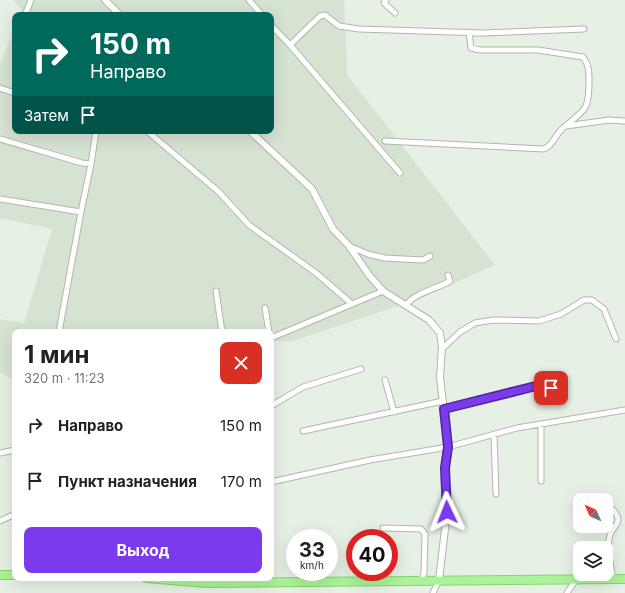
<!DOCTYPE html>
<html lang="ru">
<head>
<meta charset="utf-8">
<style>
	body { margin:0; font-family:Inter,sans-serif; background:#f2f2f2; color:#202124; height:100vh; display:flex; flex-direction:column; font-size:15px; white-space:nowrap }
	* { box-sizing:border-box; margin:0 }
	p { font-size:13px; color:#757577 }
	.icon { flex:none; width:22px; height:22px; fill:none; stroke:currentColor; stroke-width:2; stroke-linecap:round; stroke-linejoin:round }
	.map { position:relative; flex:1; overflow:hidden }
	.details { position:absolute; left:12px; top:329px; width:262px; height:252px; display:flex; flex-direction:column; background:#fff; border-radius:8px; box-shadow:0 4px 16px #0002 }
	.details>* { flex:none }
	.hud { position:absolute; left:12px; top:12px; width:262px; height:122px; border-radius:8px; box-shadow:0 4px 16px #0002; background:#00695c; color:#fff; overflow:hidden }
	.needle { width:26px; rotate:315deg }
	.controls { position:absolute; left:573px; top:493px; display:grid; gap:8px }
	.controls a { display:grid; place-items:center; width:40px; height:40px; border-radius:8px; background:#fff; box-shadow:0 4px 16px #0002; font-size:20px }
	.speed { position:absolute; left:286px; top:529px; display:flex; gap:8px; font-size:20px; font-weight:700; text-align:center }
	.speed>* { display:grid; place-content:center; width:52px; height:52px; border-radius:50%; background:#fff; box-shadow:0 4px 16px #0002; line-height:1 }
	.speed small { font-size:10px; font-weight:400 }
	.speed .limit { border:6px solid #d22; background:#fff; color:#111 }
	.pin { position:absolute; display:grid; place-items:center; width:34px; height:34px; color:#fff; margin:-17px; border-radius:8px; box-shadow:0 2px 6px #0006 }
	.me { position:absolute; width:44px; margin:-22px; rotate:358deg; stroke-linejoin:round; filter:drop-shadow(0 0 3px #0008) }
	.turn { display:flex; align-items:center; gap:14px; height:84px; padding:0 12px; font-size:18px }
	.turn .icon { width:52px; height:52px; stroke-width:2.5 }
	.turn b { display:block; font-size:28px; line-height:34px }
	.then { display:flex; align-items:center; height:38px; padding:0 12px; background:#0003; gap:8px; font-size:15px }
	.round { display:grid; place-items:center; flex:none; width:42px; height:42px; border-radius:8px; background:#f2f2f2 }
	.head { display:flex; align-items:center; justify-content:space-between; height:68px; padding:0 12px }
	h1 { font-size:24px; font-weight:700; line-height:30px }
	.cta { display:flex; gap:8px; margin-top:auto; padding:8px 12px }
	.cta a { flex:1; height:46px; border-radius:8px; background:#7c3aed; color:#fff; font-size:16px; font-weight:700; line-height:46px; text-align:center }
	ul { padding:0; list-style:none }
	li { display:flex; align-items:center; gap:12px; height:56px; padding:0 12px }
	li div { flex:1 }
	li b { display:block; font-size:15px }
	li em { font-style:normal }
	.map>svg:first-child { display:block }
	.residential { fill:#d6e3d3 }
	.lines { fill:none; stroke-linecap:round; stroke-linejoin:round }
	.minor-casing { stroke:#adbaa8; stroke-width:7 }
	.tertiary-casing { stroke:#adbaa8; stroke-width:8 }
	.primary-casing { stroke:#83d56d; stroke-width:10 }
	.minor { stroke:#fff; stroke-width:5 }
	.tertiary { stroke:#fff; stroke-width:6 }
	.primary { stroke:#acf29a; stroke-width:8 }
	.route-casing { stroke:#51269a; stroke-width:10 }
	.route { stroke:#7c3aed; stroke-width:7 }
</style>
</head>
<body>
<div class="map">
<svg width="625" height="593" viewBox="0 0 625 593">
	<rect width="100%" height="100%" fill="#e6f0e4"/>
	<path class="residential" d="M13,0H344L347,75L495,265L419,299L290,342L271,341V332H15V380L0,373V319L24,323L52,229L0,218V64L15,28V131H271V15H21L22,10Z"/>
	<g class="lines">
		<g class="minor-casing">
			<path id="minor" d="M249,0L262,15
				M386,0L384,3L395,13
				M25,15L31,0
				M271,25L290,45L400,173
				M290,45L320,16L325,15L339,26L359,29L483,33L584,29
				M0,88L15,93
				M566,126L609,120L625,121
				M147,131L219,192L249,225L316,273L352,304
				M0,139L82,163L91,164L81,212
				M385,141L544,149C553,146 555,135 562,129C584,109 589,113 589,81C589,71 589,65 583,57L538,50H480L471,48L469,32
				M91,164L96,131
				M0,199L81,212L59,332
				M349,246L368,254L384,258L423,260L430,256
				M216,291L222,332
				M406,305C416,292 437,289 450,281L448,275
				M265,308L269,332
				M271,338L383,291
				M442,349L460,332L475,323L493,320L539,321L561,314L584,300H592L604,309L616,339
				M385,380L394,412
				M271,406L303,387L361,369
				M444,409L544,384L564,399
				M303,431L443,401
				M494,435L496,494
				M0,453L15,450
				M541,481V424
				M271,482L370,460L448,447L517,428L625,410
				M613,510C624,522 614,524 610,535C606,548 611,566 613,580
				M0,521L15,514
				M383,528L421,529L425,534L424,572L422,580
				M433,593L439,580
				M567,593L575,581"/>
		</g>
		<g class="tertiary-casing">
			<path id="tertiary" d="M105,0L120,15
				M250,131L312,189L333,229L349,246L369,275L383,291L429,320L440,333L442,347L440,377L448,447L445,468L447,512L439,580"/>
		</g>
		<g class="primary-casing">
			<path id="primary" d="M0,575H15
				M146,578L207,583L625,579"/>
		</g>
		<use href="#minor" class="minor"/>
		<use href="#tertiary" class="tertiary"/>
		<use href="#primary" class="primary"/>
	</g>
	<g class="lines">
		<g class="route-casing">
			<path id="route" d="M447,512L445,468L448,447L444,409L544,384L551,388"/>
		</g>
		<use href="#route" class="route"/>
	</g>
</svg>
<div class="controls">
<a><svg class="needle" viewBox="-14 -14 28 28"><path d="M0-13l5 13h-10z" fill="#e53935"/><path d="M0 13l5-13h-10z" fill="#757577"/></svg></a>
<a><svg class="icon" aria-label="layers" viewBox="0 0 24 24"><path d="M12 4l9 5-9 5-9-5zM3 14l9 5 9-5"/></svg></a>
</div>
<div class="speed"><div>33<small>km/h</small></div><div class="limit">40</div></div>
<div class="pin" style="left:551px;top:388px;background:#d93025"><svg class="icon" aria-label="arrive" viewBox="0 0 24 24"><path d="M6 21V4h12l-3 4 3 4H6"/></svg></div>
<svg class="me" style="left:447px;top:512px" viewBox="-20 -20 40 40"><path d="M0-17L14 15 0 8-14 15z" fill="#7c3aed" stroke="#fff" stroke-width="4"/></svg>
<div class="hud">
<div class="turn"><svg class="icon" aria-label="right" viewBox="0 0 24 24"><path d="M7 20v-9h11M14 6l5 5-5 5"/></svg><div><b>150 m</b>Направо</div></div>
<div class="then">Затем<svg class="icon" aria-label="arrive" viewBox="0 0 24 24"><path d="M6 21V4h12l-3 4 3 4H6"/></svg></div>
</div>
<section class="details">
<div class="head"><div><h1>1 мин</h1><p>320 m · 11:23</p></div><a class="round" style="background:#d93025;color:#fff"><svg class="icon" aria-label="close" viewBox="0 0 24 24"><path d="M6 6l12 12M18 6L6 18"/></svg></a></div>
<ul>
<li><svg class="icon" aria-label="right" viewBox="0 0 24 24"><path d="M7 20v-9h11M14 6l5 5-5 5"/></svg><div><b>Направо</b></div><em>150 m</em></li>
<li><svg class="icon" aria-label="arrive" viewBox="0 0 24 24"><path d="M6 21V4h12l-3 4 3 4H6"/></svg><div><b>Пункт назначения</b></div><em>170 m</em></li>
</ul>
<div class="cta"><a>Выход</a></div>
</section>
</div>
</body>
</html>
